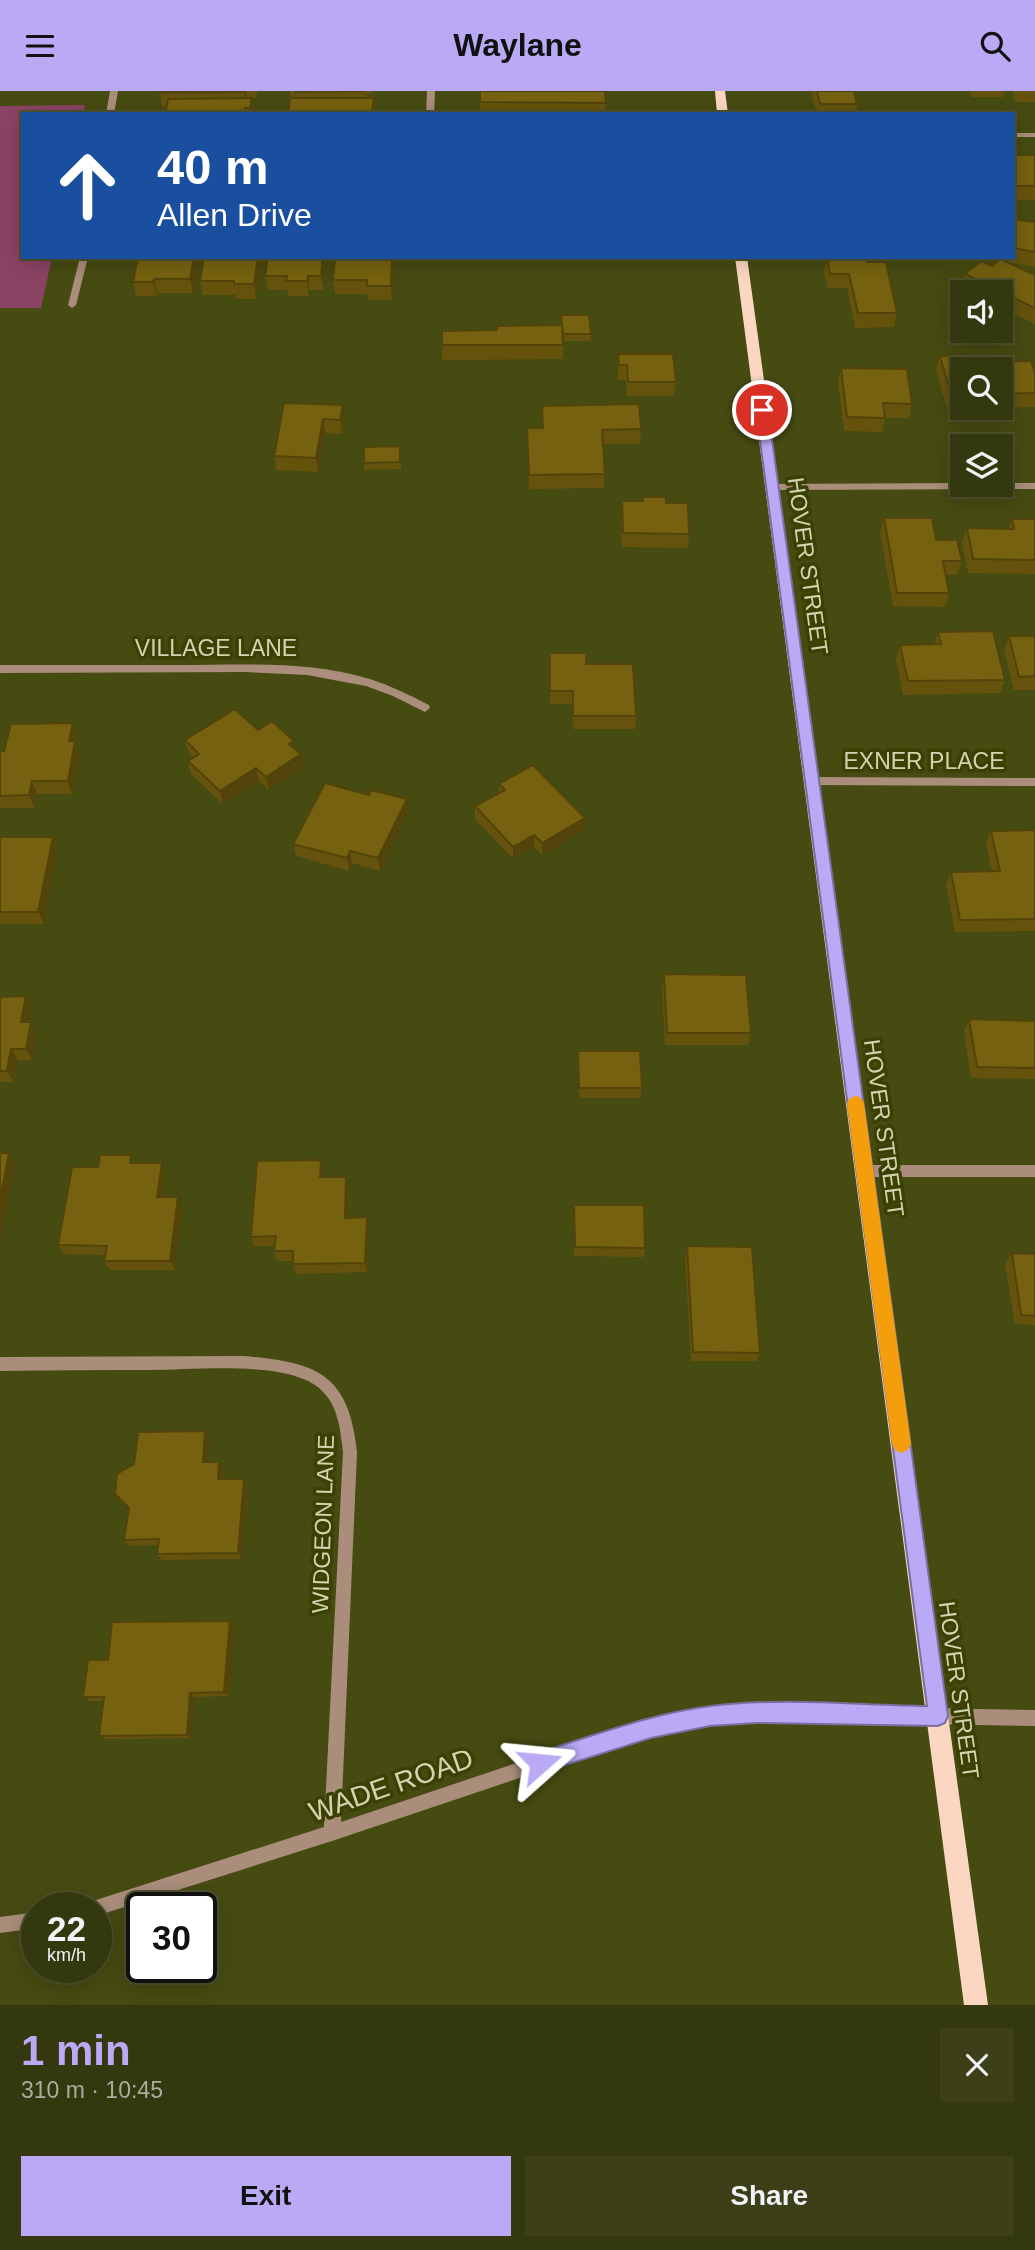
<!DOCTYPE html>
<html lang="en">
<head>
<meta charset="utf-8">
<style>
	body { margin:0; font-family:Arial,sans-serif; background:#3c3f17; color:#f1f3f6; height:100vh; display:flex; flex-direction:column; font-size:26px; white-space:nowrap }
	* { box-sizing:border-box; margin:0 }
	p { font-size:23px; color:#a9ac9e }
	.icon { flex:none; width:38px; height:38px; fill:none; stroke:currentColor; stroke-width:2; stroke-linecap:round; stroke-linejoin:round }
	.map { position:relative; height:1914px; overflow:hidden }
	.drawer { display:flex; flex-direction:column; background:#34380e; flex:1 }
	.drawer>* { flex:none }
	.hud { position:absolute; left:21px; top:21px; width:994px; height:147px; border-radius:0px; box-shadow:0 4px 18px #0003,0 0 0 2px #4e522e; background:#1a4fa0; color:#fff; overflow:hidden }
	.controls { position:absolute; left:950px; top:189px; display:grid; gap:14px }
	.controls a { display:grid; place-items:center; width:63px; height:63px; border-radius:0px; background:#34380e; box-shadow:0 4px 18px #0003,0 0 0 2px #4e522e; font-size:35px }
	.speed { position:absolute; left:21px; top:1801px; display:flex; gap:14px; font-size:35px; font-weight:700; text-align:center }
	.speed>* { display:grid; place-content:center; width:91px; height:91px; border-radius:50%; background:#34380e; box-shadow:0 4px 18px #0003,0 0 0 2px #4e522e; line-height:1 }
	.speed small { font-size:18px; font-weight:400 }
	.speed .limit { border:4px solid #111; border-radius:10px; background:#fff; color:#111 }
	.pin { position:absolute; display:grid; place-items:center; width:60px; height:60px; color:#fff; margin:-30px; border:4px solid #fff; border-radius:50%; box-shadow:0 2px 7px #0007 }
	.me { position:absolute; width:77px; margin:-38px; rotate:72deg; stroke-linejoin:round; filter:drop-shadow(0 0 5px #0008) }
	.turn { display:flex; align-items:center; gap:24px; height:147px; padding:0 21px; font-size:32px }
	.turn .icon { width:91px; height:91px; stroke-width:2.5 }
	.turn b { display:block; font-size:49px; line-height:60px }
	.round { display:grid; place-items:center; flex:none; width:74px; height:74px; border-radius:0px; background:#3c3f17 }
	.headline { display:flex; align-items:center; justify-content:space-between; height:119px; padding:0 21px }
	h1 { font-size:42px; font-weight:700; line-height:52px; color:#baaaf6 }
	.primary-button { display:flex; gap:14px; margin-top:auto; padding:14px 21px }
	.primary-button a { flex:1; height:80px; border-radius:0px; background:#baaaf6; color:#111; font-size:28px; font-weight:700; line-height:80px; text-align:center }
	.primary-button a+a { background:#3c3f17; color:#f1f3f6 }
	header { display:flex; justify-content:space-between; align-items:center; height:91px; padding:0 21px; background:#baaaf6; color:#111; font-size:32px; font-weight:700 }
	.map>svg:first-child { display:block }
	.green { fill:#8a4363 }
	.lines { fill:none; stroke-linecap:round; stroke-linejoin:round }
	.path { stroke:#7f8454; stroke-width:3.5; stroke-dasharray:3.5 3.5; stroke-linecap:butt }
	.minor { fill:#aa8d7b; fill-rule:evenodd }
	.major { fill:#fbd7c2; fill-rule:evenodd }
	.wall { fill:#65530d; fill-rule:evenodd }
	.shaded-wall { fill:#52440a }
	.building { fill:#75610f; stroke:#52440a; stroke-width:2 }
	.route { fill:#baaaf6; stroke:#796ea0; stroke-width:2 }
	.slow { fill:#f59e0b }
	.labels { text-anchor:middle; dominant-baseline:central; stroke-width:7; stroke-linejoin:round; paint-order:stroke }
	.street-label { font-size:23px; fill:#d0d5b1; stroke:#3c4003 }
	.near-street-label { font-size:28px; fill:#d0d5b1; stroke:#3c4003 }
</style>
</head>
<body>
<header><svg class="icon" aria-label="menu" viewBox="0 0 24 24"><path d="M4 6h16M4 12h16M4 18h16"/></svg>Waylane<svg class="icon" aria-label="search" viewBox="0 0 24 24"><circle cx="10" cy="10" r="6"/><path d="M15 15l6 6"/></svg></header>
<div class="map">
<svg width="1035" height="1914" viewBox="0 0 1035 1914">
	<rect width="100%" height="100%" fill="#464b12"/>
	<path class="green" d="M85,14L83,23H23V166H52L41,217H0V15Z"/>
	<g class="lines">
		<path class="path" d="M449,166H631"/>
		<path class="minor" d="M110,0H118L114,23H106Z
			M427,0H435L434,23H426Z
			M1013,42H1035V46H1013Z
			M80,166H88L76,214L72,217L68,214Z
			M962,392V394H1001V392H1035V398L773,399L768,396L773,393Z
			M0,574C59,574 118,574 177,574C241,574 308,569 370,588C391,595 410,604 429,614L430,617L425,621L393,605L366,595L307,584L245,581L0,582Z
			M813,686L1035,687V695L813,694L808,690Z
			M865,1074H1035V1086H865L860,1084L859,1080L860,1076Z
			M243,1265C316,1271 349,1282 357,1361L341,1731L567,1655L684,1622L757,1614L1035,1619V1635L757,1630L684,1638L567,1671L332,1750L96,1825V1816H88L90,1811L96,1809L324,1736L343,1361C340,1336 338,1310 315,1294C279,1270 194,1279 151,1279C100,1279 50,1279 0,1280V1266Z
			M37,1821V1837L0,1842V1826Z"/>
		<path class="major" d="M715,0H725L728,23H717Z
			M735,166H747L988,1914H964Z"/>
	</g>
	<path class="wall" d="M160,0H257L256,7H247H252L253,23H161L166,19V16H162Z
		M290,0H372V3H367V7H374L375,23H288L291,7Z
		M480,0L606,12L605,23H480Z
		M813,0H854L857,13L856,23H817L812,5Z
		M970,0H1005L1003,6H972Z
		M1012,0H1035V11H1015Z
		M1014,64H1035V109H1013V68Z
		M1013,128L1035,131V176L1007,171L1035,184V233L1001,217V201H968L961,198L965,183L992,175L998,170L981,167V166H1013Z
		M138,166H199L193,202H157V205H136L133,191Z
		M262,166L256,208H236V204H203L200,190Z
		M326,166L323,199H309V205H288L287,199H268L265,185Z
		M394,166L392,209H368L367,203H335L333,189Z
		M827,167L867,171L897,222L894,236L855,237L847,197H828L824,181Z
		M561,224L591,243L590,250H563V268L442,269V254L497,239L561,234Z
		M618,263L676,291L674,305H627L626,289H618Z
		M940,265L1035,283V316L947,318L936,279ZM962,278H1001V317H962Z
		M841,277L912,313L909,327H885L882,341L844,340L838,291Z
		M284,312L345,328L342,343L325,342L318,381L276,379L274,365Z
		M542,315L641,338L640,353H603L605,383L604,397L529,398L527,337H542Z
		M401,362V378L364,379V372Z
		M622,410L666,412L689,443L688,457L622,456L621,424Z
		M884,427L936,449L962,470L957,484H946L949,502L945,516L893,515L880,440Z
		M1012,428H1035V483L968,482L962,451L967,437L1008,438Z
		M938,541L1005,589L1000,602L903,604L896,568L900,554H934Z
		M1009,545H1035V599H1014L1004,559Z
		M586,573L636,625L635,638H573L572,613H550L549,575Z
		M258,639L295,658L301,663L303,676L269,699L259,690L223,713L191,683L188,670L193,666L189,662L185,649Z
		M78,645L76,653L80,663L72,703H37L34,717H0V660Z
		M499,693L585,727L584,740L542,764L534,756L513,768L475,728V715L499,701Z
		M369,704L407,708L409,721L380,780L352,772L349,780L296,765L293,753Z
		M1035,739V840L955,841L946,794L951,781L992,780L986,752L991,740Z
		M0,746L58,758L44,833H0Z
		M664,883L751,942L748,954H665L662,895Z
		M0,906L32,917L29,931H31L37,943L32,969H18L14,991H0Z
		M969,928L1035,930V988L971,987L964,940Z
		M578,960L642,997L640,1007H579Z
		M135,1072L166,1082L163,1106L183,1116L175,1179H110L104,1170L105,1164L64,1163L58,1154L98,1076Z
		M323,1080V1086L349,1096L348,1126H367L369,1136L367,1181L296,1183L293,1173V1170H277L274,1160L275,1155H254L251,1146Z
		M574,1114L645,1157L644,1166L574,1165Z
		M687,1155L760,1262L757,1270H691L685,1165Z
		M1012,1162L1035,1163V1234L1015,1233L1005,1172Z
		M210,1348L208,1371L223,1378V1388L248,1395L242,1468L162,1469L157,1463L158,1454L130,1455L124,1449L128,1417L115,1403Z
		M230,1530L235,1535L229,1605L195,1606L192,1647L105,1648L99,1645L104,1610H90L83,1606L108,1569Z"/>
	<path class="shaded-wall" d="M244,0H246L247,7L245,16Z
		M252,7L253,23H251L250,17Z
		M194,166H199L193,202L190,188Z
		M258,166H262L256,208L254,193Z
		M323,166H326L323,199L321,185Z
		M392,166H394L392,209L391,195Z
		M308,185L309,199V205L307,190Z
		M154,188L157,202V205L153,191Z
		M343,314L345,328L342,343L340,329Z
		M323,328L325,342L318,381L316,367Z
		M73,632L78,645L76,653L80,663L72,703L68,690L69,650Z
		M301,663L303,676L269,699L266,686Z
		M256,677L259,690L223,713L220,700Z
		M32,690L37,703L34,717L29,704Z
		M407,708L409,721L380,780L378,767Z
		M585,727L584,740L542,764V752Z
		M534,744V756L513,768V756Z
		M53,746L58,758L44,833L38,821Z
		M350,760L352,772L349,780L347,767Z
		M26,905L32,917L27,943L21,931Z
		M31,931L37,943L32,969L26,958Z
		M11,958L18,969L14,991L7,980Z
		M9,1062L15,1073L0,1156V1110Z
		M321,1069L323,1080L322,1096L320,1086Z
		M162,1072L166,1082L162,1116L157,1106Z
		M346,1086L349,1096L347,1136L345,1127Z
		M178,1106L183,1116L175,1179L170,1170Z
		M367,1126L369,1136L367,1181L365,1172Z
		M205,1340L210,1348L207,1378L203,1371Z
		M219,1371L223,1378L222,1395L218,1388Z
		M244,1388L248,1395L242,1468L238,1462Z
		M230,1530L235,1535L229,1605L224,1601Z
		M190,1602L195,1606L192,1647L187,1644Z"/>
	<path class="building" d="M160,0H244L243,1L159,2Z
		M295,0H365L295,1Z
		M480,0H605L606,12L480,11Z
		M817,0H854L857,13H820Z
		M252,7L250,17H245L244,23H161L162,19H166L168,8Z
		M290,7H374L372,21H367V23H288Z
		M1014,64H1035V95H1013V71H1016Z
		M1013,128L1035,131V161L1013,157Z
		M138,166H194L190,188H154L153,191H133Z
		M204,166H258L254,193H234V190H200Z
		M268,166H323L321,185H308L307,190H286L287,185H265Z
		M335,166H392L391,195H367V189H333Z
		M827,167H866L867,171H886L897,222H858L849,183H830Z
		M1000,168L1035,184V217L965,183L981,170L992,175Z
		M561,224H589L591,243H563Z
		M562,234L563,254H442V240L497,239V235Z
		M618,263H673L676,291H628L627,274H619Z
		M968,264L970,271L1031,270L1035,283V302L1001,303V278H962V304H951L940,265Z
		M841,277L907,278L912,313L883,312L885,327L847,326Z
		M284,312L343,314L340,329L323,328L316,367L274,365Z
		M639,313L641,338L602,339L605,383L529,384L527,337H543L542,315Z
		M400,355V371L364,372V356Z
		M642,406H666V412H688L689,443L623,442L622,410H643Z
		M884,427H932L936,449H957L962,470H943L949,502H897Z
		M1012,428H1035V469L973,468L967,437L1014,438Z
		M993,540L1005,589L908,590L900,554L941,553L938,541Z
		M1009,545H1035V585L1019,586Z
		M550,562H586V573H633L636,625H573V600H550Z
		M235,618L258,639L272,630L294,650L289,653L301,663L266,686L256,677L220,700L188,670L199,663L185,649Z
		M73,632L69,650H75L68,690H32L29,704L0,705V660H4L11,633Z
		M533,674L585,727L542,752L534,744L513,756L475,715L505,699L499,693Z
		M325,692L369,704L371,699L407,708L378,767L350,760L347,767L293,753Z
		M1035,739V828L960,829L951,781L1000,780L991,740Z
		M0,746H53L38,821H0Z
		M664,883L746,884L751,942H667Z
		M26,905L21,931H31L26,958H11L7,980H0V906Z
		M969,928L1035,930V977L977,976Z
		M578,960H640L642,997H579Z
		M0,1062H9L0,1110Z
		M100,1064H131L130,1072H162L157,1106H178L170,1170H104L107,1155L58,1154L72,1076H98Z
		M321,1069L320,1086H346L345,1127L367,1126L365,1172L293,1173V1160H274L276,1145L251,1146L257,1070Z
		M574,1114H644L645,1157L575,1156Z
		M687,1155L752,1156L760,1262L693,1261Z
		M1012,1162L1035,1163V1225L1021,1224Z
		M205,1340L203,1371H219L218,1388H244L238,1462L157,1463L159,1448L124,1449L129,1417L115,1403L117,1383L134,1373L138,1341Z
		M230,1530L224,1601L190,1602L187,1644L99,1645L104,1606H83L88,1569H108L112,1531Z"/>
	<path class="route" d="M762,315L768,319L948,1625L945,1632L938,1635L757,1632L710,1635L651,1647L540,1682L533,1679L530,1672L533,1664L540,1661C596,1644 653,1622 711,1615C782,1606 856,1614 927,1615L756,319Z"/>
	<path class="slow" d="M856,1005L861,1007L864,1012L911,1353L908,1359L901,1362L895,1359L892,1353L847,1012L850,1007Z"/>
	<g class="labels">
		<g class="street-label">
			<text transform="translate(808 475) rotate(82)">HOVER STREET</text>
			<text x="216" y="557">VILLAGE LANE</text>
			<text x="924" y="670">EXNER PLACE</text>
			<text transform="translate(884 1037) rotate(82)">HOVER STREET</text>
			<text transform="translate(323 1433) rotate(-88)">WIDGEON LANE</text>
			<text transform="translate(959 1599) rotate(82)">HOVER STREET</text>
		</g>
		<g class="near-street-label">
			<text transform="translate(391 1694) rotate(-19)">WADE ROAD</text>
		</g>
	</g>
</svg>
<div class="controls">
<a><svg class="icon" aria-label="sound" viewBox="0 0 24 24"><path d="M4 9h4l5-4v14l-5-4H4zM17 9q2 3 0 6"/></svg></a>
<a><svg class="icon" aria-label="search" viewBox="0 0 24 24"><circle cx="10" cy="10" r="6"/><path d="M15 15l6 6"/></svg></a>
<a><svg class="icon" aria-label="layers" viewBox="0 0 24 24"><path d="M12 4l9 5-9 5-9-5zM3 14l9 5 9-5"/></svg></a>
</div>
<div class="speed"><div>22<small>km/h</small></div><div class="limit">30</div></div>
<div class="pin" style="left:762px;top:319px;background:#d93025"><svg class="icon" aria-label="arrive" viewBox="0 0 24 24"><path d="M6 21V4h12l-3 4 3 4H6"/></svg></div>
<svg class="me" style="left:540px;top:1672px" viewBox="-20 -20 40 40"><path d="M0-17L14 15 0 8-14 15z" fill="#baaaf6" stroke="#fff" stroke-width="4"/></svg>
<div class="hud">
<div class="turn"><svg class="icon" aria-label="ahead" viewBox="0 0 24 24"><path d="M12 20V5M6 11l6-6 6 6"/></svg><div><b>40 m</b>Allen Drive</div></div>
</div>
</div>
<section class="drawer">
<div class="headline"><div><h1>1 min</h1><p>310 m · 10:45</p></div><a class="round"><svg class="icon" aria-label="close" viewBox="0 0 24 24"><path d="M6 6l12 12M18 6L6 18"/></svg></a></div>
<div class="primary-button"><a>Exit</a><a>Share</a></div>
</section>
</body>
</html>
